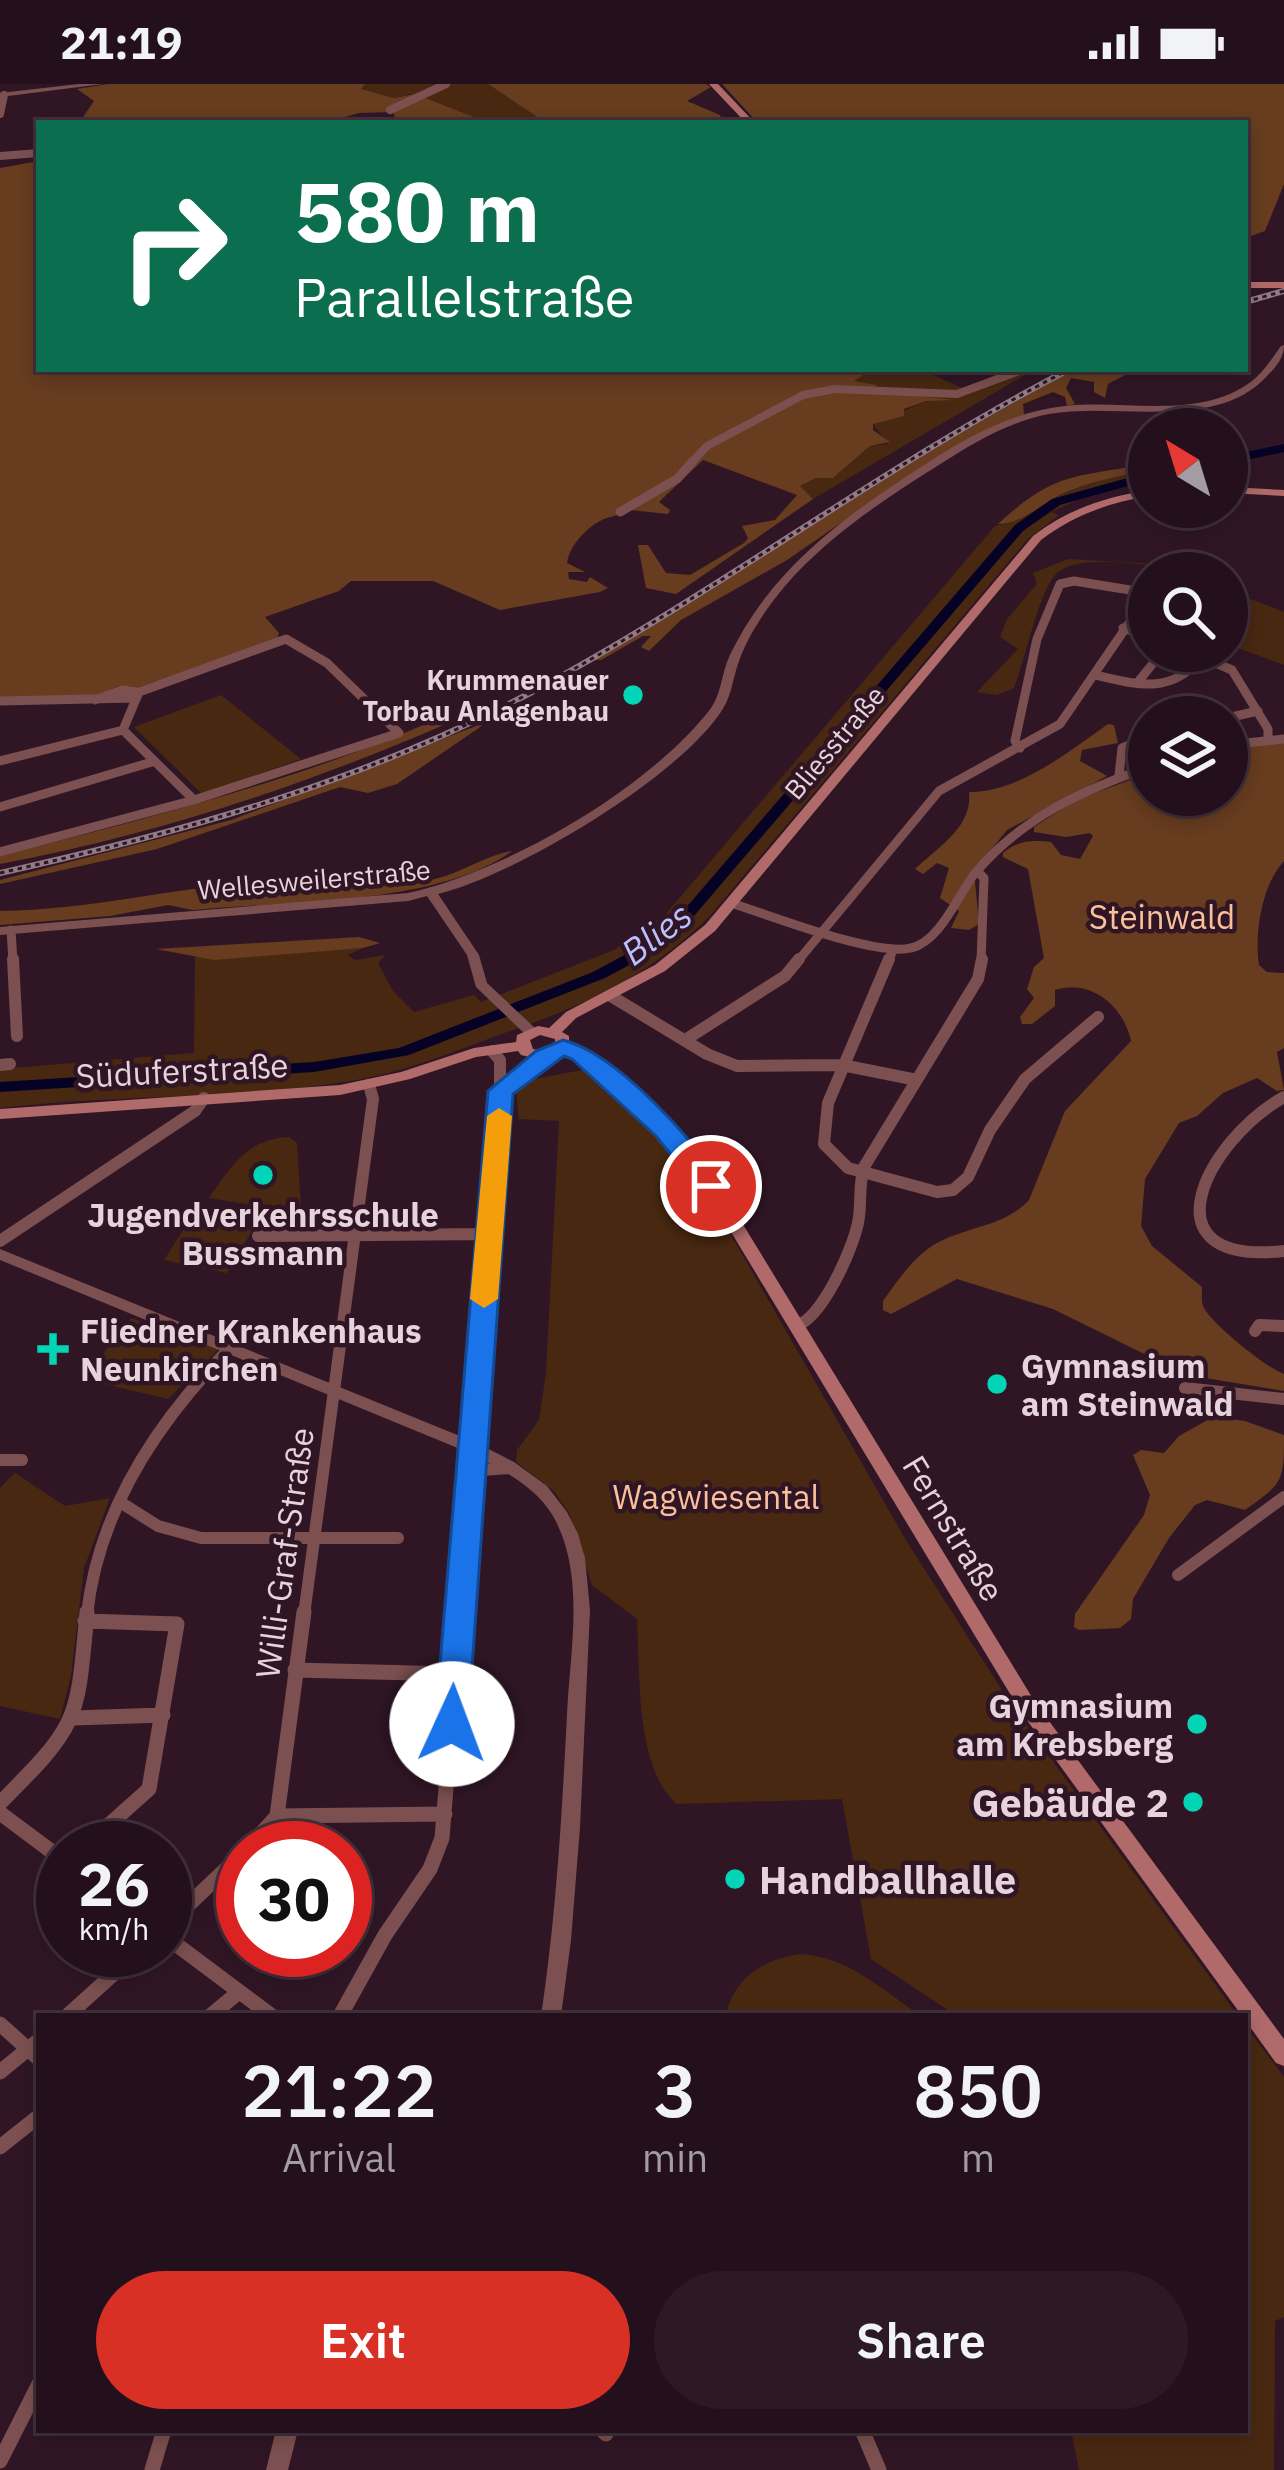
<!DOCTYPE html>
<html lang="en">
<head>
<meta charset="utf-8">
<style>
	body { margin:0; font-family:"IBM Plex Sans",sans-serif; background:#2c1925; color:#f1f3f6; height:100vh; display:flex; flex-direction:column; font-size:45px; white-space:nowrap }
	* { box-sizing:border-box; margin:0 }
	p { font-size:39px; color:#a39da3 }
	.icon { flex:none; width:66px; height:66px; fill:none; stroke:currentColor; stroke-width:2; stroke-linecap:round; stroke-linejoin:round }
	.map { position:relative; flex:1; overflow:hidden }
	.side { position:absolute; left:36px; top:1929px; width:1212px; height:420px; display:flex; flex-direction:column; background:#24101c; border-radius:0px; box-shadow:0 6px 18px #0003,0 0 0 3px #41303b }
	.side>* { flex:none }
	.guide { position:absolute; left:36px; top:36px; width:1212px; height:252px; border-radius:0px; box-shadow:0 6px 18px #0003,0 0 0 3px #41303b; background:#0b6e4f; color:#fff; overflow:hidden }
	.needle { width:78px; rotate:322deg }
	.tools { position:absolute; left:1128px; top:324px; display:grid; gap:24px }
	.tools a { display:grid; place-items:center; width:120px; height:120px; border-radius:50%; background:#24101c; box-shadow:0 6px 18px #0003,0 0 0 3px #41303b; font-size:60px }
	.speed { position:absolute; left:36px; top:1737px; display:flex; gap:24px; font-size:60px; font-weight:700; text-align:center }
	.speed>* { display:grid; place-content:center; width:156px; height:156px; border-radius:50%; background:#24101c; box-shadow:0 6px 18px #0003,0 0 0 3px #41303b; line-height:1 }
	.speed small { font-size:30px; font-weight:400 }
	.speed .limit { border:18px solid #d22; background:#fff; color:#111 }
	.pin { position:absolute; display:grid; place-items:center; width:102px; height:102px; color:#fff; margin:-51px; border:6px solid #fff; border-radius:50%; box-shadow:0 3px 12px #0007 }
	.me { position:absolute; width:132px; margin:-66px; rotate:2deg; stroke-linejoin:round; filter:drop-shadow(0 0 9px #0008) }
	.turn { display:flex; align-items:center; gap:42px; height:252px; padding:0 60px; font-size:54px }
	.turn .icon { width:156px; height:156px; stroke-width:2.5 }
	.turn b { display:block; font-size:84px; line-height:102px }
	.eta { display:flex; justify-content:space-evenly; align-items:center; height:204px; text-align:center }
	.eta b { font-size:72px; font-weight:600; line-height:84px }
	.cta { display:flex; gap:24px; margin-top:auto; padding:24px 60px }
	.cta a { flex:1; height:138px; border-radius:72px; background:#d93025; color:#fff; font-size:48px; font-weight:600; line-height:138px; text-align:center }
	.cta a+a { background:#2c1925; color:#f1f3f6 }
	.status { display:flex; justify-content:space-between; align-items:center; height:84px; padding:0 60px; background:#24101c; direction:ltr }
	.status svg { height:33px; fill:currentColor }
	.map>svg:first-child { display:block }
	.green { fill:#482811 }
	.forest { fill:#673c1f }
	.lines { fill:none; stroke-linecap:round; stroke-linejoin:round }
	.river { fill:#060225; fill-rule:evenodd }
	.minor-far3 { stroke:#7c5050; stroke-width:8 }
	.minor-far2 { stroke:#7c5050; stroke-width:9 }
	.minor-far1 { stroke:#7c5050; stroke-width:12 }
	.minor { stroke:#7c5050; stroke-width:15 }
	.tertiary { fill:#7c5050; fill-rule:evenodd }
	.secondary { fill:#b06a6a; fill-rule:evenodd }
	.rail-casing { stroke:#917b87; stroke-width:6 }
	.rail { stroke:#301625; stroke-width:3; stroke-dasharray:4.5; stroke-linecap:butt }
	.route { fill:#1a73e8; stroke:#114b97; stroke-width:3 }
	.slow { fill:#f59e0b }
	.poi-dot { fill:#01d5b6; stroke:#301625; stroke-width:4.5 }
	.labels { text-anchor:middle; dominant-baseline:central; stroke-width:9; stroke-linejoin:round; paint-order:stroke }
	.far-poi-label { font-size:27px; font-weight:bold; fill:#e6d3dc; stroke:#301625; text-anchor:end }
	.far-street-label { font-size:27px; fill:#e6d3dc; stroke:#301625 }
	.park-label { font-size:33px; fill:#fac09b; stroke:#301625 }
	.street-label { font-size:33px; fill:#e6d3dc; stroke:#301625 }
	.poi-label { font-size:33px; font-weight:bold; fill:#e6d3dc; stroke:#301625; text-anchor:start }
	.water-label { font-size:36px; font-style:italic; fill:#b9c1fc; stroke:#301625 }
	.near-poi-label { font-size:39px; font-weight:bold; fill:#e6d3dc; stroke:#301625; text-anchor:end }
</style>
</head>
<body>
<div class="status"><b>21:19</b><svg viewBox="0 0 49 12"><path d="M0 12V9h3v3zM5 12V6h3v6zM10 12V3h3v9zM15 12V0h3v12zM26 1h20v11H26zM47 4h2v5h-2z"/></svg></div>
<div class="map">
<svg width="1284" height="2386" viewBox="0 0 1284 2386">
	<rect width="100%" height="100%" fill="#301625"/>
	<path class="green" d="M365,0H488L538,34L532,39H489L411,10L394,14L361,5Z
		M872,285L901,289L920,285L962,304L1011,285H1035L813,415L799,403L816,394H833L870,362L888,360L873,340L926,317L873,308L853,297Z
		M1149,386V396L1089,411L1051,428L1059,431L1028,455L709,833C652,889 588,920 513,946C462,964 410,987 356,996C239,1016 118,1010 0,1024V985L194,969L195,873L363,864L348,871L355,876L385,871L378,879L393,907L414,928L474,911L481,918L614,866L665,831L995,442C1020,437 1040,420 1064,409C1092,397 1120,392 1149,386Z
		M1068,475L1190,482L1202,477L1213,489C1180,489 1082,463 1056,490C1038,509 1025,577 1014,604L997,611L977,608L1018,565L1000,553L1007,535L1037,500L1033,489Z
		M1227,506L1284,528V581L1227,560Z
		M221,611L301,675L202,710L134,643Z
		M588,985L640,1034L719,1130L907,1458L1009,1617L1238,1932H957L871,1875L842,1715L677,1720C635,1685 640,1587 637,1535L592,1501L569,1429L554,1407L516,1378L517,1366L539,1336L546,1289L559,1037L519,1035L516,1007L534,995Z
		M289,1053L297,1059L301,1123L270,1124L209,1114C231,1082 247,1055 289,1053Z
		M196,1126L258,1137L227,1189L164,1176Z
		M131,1234L220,1264L168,1315L83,1295Z
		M15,1389L65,1422L110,1414L84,1484L71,1592L60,1635L0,1622V1404Z
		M801,1870C848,1873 883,1906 921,1932H726C733,1894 764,1875 801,1870Z
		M1245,1941L1284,1993V2233L1275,2237L1274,2386H1079L1071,2346H1245Z"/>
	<path class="forest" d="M108,0H365L361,5L394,14L415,10L489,39H397L393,28L359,29L324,39H79L94,17L77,5Z
		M488,0H706L711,3L687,17L720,31L722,37L532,39L537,33Z
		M722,0H1284V100L1265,147L1245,154V39H758Z
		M39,77V285H872L854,297L876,301L874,307L954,316L926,317L904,325V332L873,340V346L890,358L870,362L833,394H816L800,402L813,415L676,510L646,504L638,461H648L666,489L690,491L744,459L748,454L742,442L775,436L797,411L703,376L659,418L670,426L668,430L621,425L615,432C595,434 570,458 567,479L585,488H568L569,495L587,498L590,493L608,504L600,508L500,526L433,497H351L339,507L265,533L279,549L277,555L139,603L119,602L95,612L0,614V84Z
		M1074,285H1122L1127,290L1108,300L1105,314L1094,308V298L1071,294L1066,304L1075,320L1067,322L1065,313L1053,308L1023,320L1024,331L931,377L787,476L681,536L649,567L641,563L651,552H643L601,576H590L950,355Z
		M1149,379V386C1120,392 1093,397 1066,408C1043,418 1022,440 998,440C1058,385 1074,395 1149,379Z
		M437,635L446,640C303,702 154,751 0,780V772C145,735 301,696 437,635Z
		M489,637L397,700L368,709L340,703L157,765L0,800V796L231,736Z
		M1108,640L1114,641L1118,659L1082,666L1080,677L1107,692L1007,746L974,787L979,840L969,846L951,844L959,827L940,814L949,784L937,779L923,790L915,785C938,763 973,743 969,708C1019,708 1067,669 1108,640Z
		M1284,657V777C1262,800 1254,850 1259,881L1267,888L1284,889V964L1277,968L1284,1006L1277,1007L1257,994L1223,1009L1197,1032L1179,1039L1145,1095L1141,1142L1152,1162L1202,1203C1202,1209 1201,1216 1203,1222C1210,1239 1268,1285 1284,1290V1307L1187,1291L1053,1225L957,1195L891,1230L883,1226V1217C899,1195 916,1168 943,1156C973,1142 1006,1141 1029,1116L1065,1027L1131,957C1124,922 1090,894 1055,906V922L1032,940H1022L1020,933L1034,914L1027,905L1034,883L1044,874L1028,785L1003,773V769C1018,756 1032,756 1051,758L1061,771L1080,775L1093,752L1090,749L1066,753L1034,748V743L1076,716L1149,689V711H1227V666Z
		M512,767C438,821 285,817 193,826L168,821L110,832L0,841V827C89,826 174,804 263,797C291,794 328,788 355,794C385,802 403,801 435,795C462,789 486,771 512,767Z
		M359,853L380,859L363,864L214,876L156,865Z
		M1213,1333L1245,1337L1284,1351C1284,1398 1283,1399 1245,1426L1207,1416L1195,1421L1169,1454L1133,1515L1131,1535L1120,1544L1079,1546L1074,1543L1075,1530L1144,1431L1150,1411L1133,1371L1141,1366L1164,1369L1179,1352Z"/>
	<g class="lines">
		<path class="river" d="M1284,360V368L1227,380V372Z
			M1149,388V396L1060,421L1023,447L694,832L646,872L605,894L409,971L314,988L0,1008V998L314,978L399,964L593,888L634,866L684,826L1015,441L1052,415Z"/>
		<path class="minor-far3" d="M390,26L446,0
			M0,30L4,11
			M0,72L39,69
			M690,380L707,362L803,311L835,305L957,310L1025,285"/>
		<path class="minor-far2" d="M620,428L677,395L693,377
			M1123,544L1149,553
			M1187,567L1232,586L1268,645V654
			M1095,591C1138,601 1171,611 1202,573
			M1138,598L1163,567
			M139,608L123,646L194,716
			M95,616L122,606L139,608L286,555L327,579L399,649
			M0,617L135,614
			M1227,634L1258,627
			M1227,661L1284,655
			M1020,664L1015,657L1037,555L1060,500L1074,497L1149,509
			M0,677L123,646
			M1119,692L1122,664L1149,653
			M0,723L152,678
			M0,768L194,716L399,649
			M977,787L984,794L981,878
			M731,819C769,831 876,873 911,864C941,857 958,810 976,788C1023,733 1083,706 1149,683
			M11,846L13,878
			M797,878L939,707L1060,640L1149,510
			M888,878L893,866"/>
		<path class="minor-far1" d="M13,875L17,952
			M889,875L828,1019L824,1060L848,1084L937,1108L953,1106L968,1093L990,1046L1025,995L1098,933
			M611,912L707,970L737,982L842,981L917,996
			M685,956L785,892L799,875
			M0,981L10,980
			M500,1007L545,972
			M1284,1013C1207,1056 1141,1182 1284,1167
			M258,1152L490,1150
			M0,1157L195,1027L204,1014
			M796,1242C822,1234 852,1167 858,1139C862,1121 858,1102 864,1083L978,895L982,875
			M1255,1247L1259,1241L1284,1242
			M1185,1304L1284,1315
			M0,1376H22
			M469,1394L481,1386L510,1384
			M120,1418L158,1442L201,1454H398
			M1178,1491L1284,1413
			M87,1531C98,1427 158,1337 229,1265
			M304,1531L373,1015L369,1001
			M460,1531L500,1019V976L492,967"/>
		<path class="minor" d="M295,1586L453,1590
			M73,1634L163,1631
			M0,1719C80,1639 77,1638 87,1528
			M0,1729L63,1776
			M277,1732L445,1730
			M83,1764L149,1705L177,1540L85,1537
			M248,1764L277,1732L304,1528
			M165,1843L243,1769
			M165,1852L272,1932
			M67,1932L140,1866
			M210,1932L239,1908
			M340,1932L385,1851L430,1785L442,1754L460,1528
			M0,1940L39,1975
			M0,1988L39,1956
			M0,2063L39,2032
			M602,2346L606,2350
			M862,2346L879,2386
			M0,2377L39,2300
			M152,2386L164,2346"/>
		<path class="tertiary" d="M79,0H103L0,13V9Z
			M1284,261C1284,274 1276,283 1267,292C1217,348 1115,318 1049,330C1011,337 974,358 942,379C886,414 828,452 785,502C766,525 747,552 738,580C733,594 732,609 724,623C684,691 514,792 438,810L479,871L487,899L536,945L538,948L536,951H526L476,903L467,871L427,812L408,817L0,851V843L408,809C506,787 645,707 708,628C720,614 721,595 727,578C731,567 738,556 744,545C788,471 860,422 932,376C972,350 1017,327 1065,322C1125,315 1200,337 1252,297C1264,288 1272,274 1281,262Z
			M0,1165L477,1359L514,1378L547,1402L567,1428L578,1450L585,1474L590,1526L580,1743L571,1856L561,1932H541C556,1832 562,1731 567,1630C570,1567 586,1490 553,1432C534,1400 497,1383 465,1367L0,1176Z
			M276,2346H298L288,2386H266Z"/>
		<path class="secondary" d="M709,0H718L755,39H746Z
			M1245,198H1284V204H1245Z
			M1227,403L1284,406V412L1227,409Z
			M1149,406V412C1108,419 1074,431 1041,456L715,847L665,887L576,934L562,948L569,952V961L588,969L629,1000L669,1040L717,1098L1035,1618L1284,1955V1982L1276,1979L1245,1936V1932H1242L1021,1628L705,1105L658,1047L618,1006L598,989L564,970L545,977L521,971L518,967L476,973L410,995L340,1011L0,1035V1025L340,1001L401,988L474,964L516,958L517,951L538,942L549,944L566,928L655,881L705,841L1033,452C1068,425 1106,413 1149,406ZM540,951L555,955V963L544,967L533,965L530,956Z"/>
		<g class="rail-casing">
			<path id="rail" d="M1245,218L1284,207
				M0,789C184,748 365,697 532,608C717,509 884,381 1070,285"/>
		</g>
		<use href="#rail" class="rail"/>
	</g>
	<path class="route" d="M563,956C618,970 692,1055 724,1102L720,1108H701L656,1052L572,975L564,972L513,1010L468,1640L463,1649L452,1653L440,1649L435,1640L488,1007L536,967Z"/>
	<path class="slow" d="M499,1024L512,1032L498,1215L484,1224L470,1215L487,1032Z"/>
	<g class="poi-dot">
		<circle cx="633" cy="611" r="12"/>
		<circle cx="263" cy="1091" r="12"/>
		<path d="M47 1247h12v12h12v12h-12v12h-12v-12h-12v-12h12z"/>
		<circle cx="997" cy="1300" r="12"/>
		<circle cx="1197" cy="1640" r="12"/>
		<circle cx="1193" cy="1718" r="12"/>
		<circle cx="735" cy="1795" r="12"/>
	</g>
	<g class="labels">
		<g class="far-poi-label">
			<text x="609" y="595">Krummenauer<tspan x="609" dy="31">Torbau Anlagenbau</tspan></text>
		</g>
		<g class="far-street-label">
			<text transform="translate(834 658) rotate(-50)">Bliesstraße</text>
			<text transform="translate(314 795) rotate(-5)">Wellesweilerstraße</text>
		</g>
		<g class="park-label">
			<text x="1162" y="832">Steinwald</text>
			<text x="716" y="1412">Wagwiesental</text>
		</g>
		<g class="street-label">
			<text transform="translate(182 986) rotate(-3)">Süduferstraße</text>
			<text transform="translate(954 1444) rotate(59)">Fernstraße</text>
			<text transform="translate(284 1469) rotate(-82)">Willi-Graf-Straße</text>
		</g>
		<g class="poi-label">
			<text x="263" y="1130" text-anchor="middle">Jugendverkehrsschule<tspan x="263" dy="38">Bussmann</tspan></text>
			<text x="80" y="1246">Fliedner Krankenhaus<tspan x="80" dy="38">Neunkirchen</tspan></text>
			<text x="1021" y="1281">Gymnasium<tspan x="1021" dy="38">am Steinwald</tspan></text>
			<text x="1173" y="1621" text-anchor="end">Gymnasium<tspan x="1173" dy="38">am Krebsberg</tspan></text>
		</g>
		<g class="water-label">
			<text transform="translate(656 849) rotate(-37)">Blies</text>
		</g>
		<g class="near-poi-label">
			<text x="1169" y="1718">Gebäude 2</text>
			<text x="759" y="1795" text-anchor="start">Handballhalle</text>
		</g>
	</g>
</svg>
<div class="tools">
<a><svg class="needle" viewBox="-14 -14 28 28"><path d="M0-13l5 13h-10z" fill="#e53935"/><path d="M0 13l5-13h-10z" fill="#a39da3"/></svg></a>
<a><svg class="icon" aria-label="search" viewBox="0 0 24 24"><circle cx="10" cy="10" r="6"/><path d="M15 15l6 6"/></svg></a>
<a><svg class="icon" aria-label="layers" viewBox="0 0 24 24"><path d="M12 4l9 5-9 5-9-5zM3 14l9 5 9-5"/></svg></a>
</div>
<div class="speed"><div>26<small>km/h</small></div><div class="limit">30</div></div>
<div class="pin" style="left:711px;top:1102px;background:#d93025"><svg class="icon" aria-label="arrive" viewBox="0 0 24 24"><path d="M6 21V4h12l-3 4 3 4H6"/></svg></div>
<svg class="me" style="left:452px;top:1640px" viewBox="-20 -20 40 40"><circle r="19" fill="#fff"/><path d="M0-13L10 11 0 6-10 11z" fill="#1a73e8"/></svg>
<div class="guide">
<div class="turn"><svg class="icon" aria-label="right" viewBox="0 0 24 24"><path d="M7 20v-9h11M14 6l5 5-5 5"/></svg><div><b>580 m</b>Parallelstraße</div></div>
</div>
<section class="side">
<div class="eta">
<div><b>21:22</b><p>Arrival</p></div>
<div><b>3</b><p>min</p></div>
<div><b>850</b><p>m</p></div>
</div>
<div class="cta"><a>Exit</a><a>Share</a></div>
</section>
</div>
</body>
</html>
